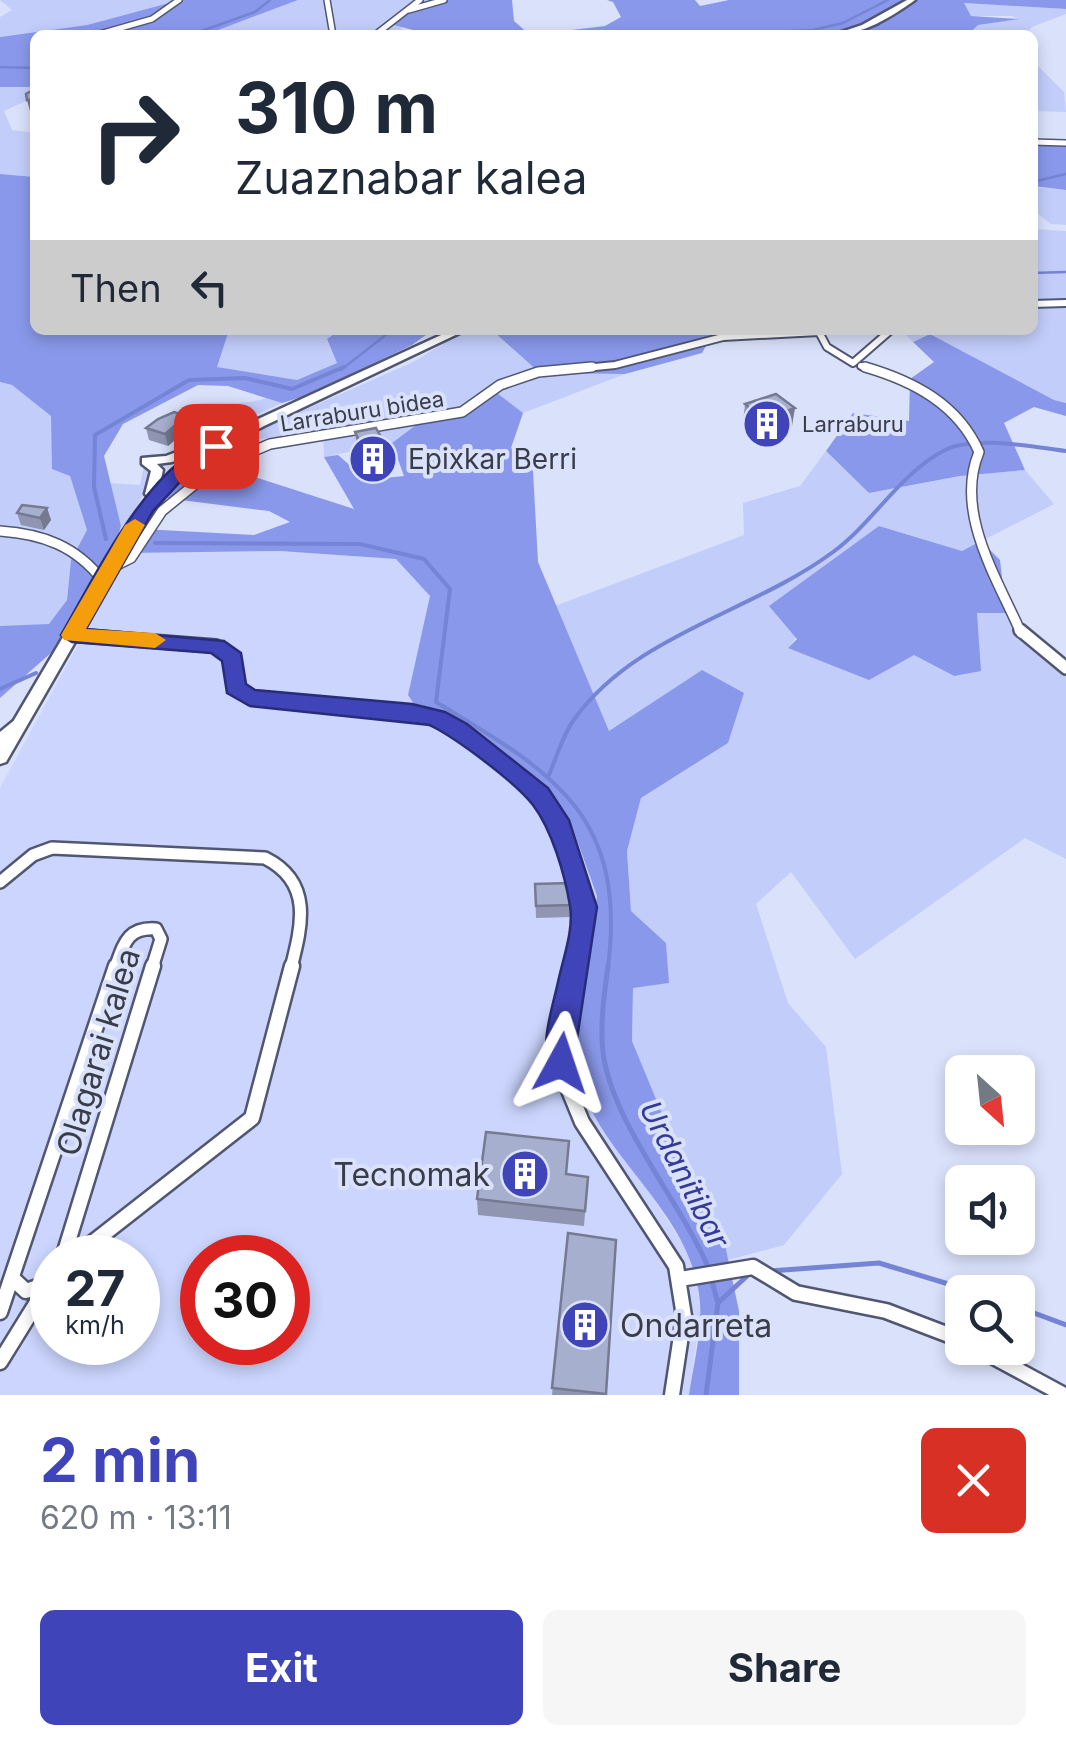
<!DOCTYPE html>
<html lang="en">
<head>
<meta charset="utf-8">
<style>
	body { margin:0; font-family:Inter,sans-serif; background:#f6f6f7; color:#1f2937; height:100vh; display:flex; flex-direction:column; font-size:38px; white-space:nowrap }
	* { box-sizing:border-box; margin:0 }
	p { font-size:32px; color:#747a83 }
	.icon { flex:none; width:55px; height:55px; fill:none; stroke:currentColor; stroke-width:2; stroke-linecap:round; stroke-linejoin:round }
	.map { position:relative; height:1395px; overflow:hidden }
	.side { display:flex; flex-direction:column; background:#fff; flex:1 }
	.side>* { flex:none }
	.banner { position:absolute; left:30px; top:30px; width:1008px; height:305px; border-radius:15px; box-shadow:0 5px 15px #0003; background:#fff; color:#1f2937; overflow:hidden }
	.needle { width:65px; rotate:153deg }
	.tools { position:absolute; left:945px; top:1055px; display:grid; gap:20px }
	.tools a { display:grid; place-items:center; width:90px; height:90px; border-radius:15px; background:#fff; box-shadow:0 5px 15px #0003; font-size:50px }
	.speed { position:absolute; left:30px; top:1235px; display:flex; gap:20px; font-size:50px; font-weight:700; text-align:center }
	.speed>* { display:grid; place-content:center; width:130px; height:130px; border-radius:50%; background:#fff; box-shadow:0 5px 15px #0003; line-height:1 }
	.speed small { font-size:25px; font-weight:400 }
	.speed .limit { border:15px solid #d22; background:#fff; color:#111 }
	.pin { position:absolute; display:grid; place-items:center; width:85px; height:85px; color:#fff; margin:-42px; border-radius:20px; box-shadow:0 5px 15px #0006 }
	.me { position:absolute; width:110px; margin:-55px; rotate:5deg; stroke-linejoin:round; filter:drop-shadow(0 0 8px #0008) }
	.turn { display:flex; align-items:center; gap:35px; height:210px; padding:0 40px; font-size:45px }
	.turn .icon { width:130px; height:130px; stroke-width:2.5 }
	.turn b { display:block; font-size:70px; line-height:85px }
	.then { display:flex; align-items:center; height:95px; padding:0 40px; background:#0003; gap:20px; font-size:38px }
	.round { display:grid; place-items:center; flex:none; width:105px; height:105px; border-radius:15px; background:#f6f6f7 }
	.overview { display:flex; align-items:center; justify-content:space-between; height:170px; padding:0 40px }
	h1 { font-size:60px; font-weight:700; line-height:75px; color:#3f44b9 }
	.button { display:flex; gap:20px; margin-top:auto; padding:20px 40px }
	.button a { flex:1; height:115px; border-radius:15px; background:#3f44b9; color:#fff; font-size:40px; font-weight:700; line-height:115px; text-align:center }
	.button a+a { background:#f6f6f7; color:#1f2937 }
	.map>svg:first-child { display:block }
	.built { fill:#cbd5fd; fill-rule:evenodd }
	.green { fill:#c3cdfa }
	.forest { fill:#8998ea }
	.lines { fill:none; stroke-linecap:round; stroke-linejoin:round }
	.stream-far2 { stroke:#7584d4; stroke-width:2.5 }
	.stream-far1 { stroke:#7584d4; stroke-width:4 }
	.stream { stroke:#7584d4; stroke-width:5 }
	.street-far4-casing { stroke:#515773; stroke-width:8 }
	.street-far3-casing { stroke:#515773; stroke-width:10 }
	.street-far2-casing { stroke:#515773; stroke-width:12 }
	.street-far1-casing { stroke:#515773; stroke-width:16 }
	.street-casing { stroke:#515773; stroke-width:19 }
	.secondary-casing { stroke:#515773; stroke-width:5 }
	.street-far4 { stroke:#fff; stroke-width:5 }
	.street-far3 { stroke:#fff; stroke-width:6 }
	.street-far2 { stroke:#fff; stroke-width:9 }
	.street-far1 { stroke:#fff; stroke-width:11 }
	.street { stroke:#fff; stroke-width:14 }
	.secondary { fill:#fff; fill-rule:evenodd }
	.wall { fill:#9096b2 }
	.shaded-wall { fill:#757a91 }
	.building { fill:#a7afcf; stroke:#757a91; stroke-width:2.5 }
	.route { fill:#3f44b9; stroke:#292c78; stroke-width:2.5 }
	.slow { fill:#f59e0b }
	.labels { text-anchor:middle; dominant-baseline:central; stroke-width:8; stroke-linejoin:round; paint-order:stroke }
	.far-street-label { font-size:22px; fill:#393c49; stroke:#dae1fb }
	.far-poi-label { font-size:22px; fill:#393c49; stroke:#dae1fb; text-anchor:start }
	.poi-label { font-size:28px; fill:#393c49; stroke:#dae1fb; text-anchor:start }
	.water-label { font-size:30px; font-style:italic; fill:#343a98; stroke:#dae1fb }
	.near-street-label { font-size:32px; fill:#393c49; stroke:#dae1fb }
	.near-poi-label { font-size:32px; fill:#393c49; stroke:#dae1fb; text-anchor:end }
</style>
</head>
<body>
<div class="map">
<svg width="1066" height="1395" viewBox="0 0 1066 1395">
	<rect width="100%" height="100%" fill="#dae1fb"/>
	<path class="built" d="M280,551L397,559L430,596L408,695L416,707L446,714L536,782L569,817L597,896L574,1059L595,1118L635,1170L686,1249L698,1287L700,1317L689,1395H0V788L128,553ZM52,1258H138V1342H52ZM202,1258H288V1342H202Z"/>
	<path class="green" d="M180,0L87,25L0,37V17L12,10L0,0Z
		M298,0H448L433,5L400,29L432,35H205Z
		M963,3L1066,9V14L1032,27L1025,35L972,32L978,25L1017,19L1012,16H971Z
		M1033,61L1064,92L1066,112L1033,111Z
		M0,87H35V97L4,111L12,130L35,133V177L0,174Z
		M1032,187L1066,190V225L1051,224L1033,210Z
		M1033,229L1066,231V403L1054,400L930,334L913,342L901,330H1032Z
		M229,330H340L327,340L337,363L297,380L216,367Z
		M466,330L494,332L540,373L625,374L523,413L492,390L465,411L424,419L392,443L324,457L323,433L234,441L413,362Z
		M0,382L12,385L52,416V468L70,476L87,530L71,560L67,600L49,625L0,626Z
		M266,398L282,403L166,456L218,416L187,406C217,398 239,408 266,398Z
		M826,451L869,493L960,476L1025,470L1054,504L962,551L879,526L789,647L914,655L954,676L977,613H1006L1042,658L1066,671V859L1025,838L855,959L791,872L756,904L788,1003L826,1047L842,1174L784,1245L728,1260L724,1240L673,1140L632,1041L633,987L668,983L666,943L631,911L627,851L641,798L728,743L702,670L609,732L555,606L744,535L743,503L800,486Z
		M144,466L152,470L151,480L127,525L121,526L109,483L140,485Z"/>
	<path class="forest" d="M180,0H298L205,35H35V87H0V37L87,25Z
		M448,0H512L514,21L530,35L605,26L621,17L613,2L607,0H695L700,6L729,0H1066V9L964,3L971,16L1019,19L978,25L972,31L979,35H432L394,25L407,12Z
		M1032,138L1066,144V190L1033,186Z
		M0,174L35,177V330H229L217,367L297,380L337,363L327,339L340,330H433L412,345L308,395L282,403L228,386L198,385L123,424L104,456L121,526L112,557L52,652L0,698V626L49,624L67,600L71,560L87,530L70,476L52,469L51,416L12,385L0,382Z
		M496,330H715L702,353L625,374L540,373L494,332Z
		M930,334L1054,400L1066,403V416L1034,407L1004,423L1025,470L960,476L869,493L826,451L853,413L909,421L910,379L934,362L913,342Z
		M493,390L523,413L511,448L533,471L538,562L609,731L702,670L744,693L728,743L641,798L627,851L631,911L666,943L669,983L633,988L632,1041L673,1140L724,1240L739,1311V1395H689C694,1360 705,1323 698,1288C686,1221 627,1174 595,1117C585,1099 579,1078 574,1059L597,896L569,818L536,782L446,714L416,707L408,695L430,596L396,559L280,551L128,553L142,529L254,535L290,522L269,511L165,498L205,461L354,509L324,457L338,455L367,480L404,476L392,443L424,419L465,411Z
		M879,526L962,551L981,541L1000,560L1006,613H977L981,671L954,676L914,655L869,680L788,648L797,639L769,606Z"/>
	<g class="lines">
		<path class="stream-far2" d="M190,35L255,12L270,0
			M698,35L813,30L843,23L888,0
			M0,67L35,68
			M1032,182L1066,174
			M1032,273L1066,272
			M341,370L392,330"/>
		<path class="stream-far1" d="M106,539L94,487L95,435L189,380L245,378L292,389L344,367
			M155,543L360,544L424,559L450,589L436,702C554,773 627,815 608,968
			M0,689L36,673
			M548,777C556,759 562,737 573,721C634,634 751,613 833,552C873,523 900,473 945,450C975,435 1034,447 1066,451"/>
		<path class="stream" d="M608,966C604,996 599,1029 604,1059C616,1127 681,1203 709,1269
			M770,1271L879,1263L975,1292
			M718,1303L747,1276
			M1018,1307L1066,1325
			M706,1395L718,1303L711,1278"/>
		<g class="street-far4-casing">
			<path id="street-far4" d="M327,0L333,35
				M409,10L444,0
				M96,35L152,19L179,0
				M375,35L420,0
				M1032,142L1066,143"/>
		</g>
		<g class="street-far3-casing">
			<path id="street-far3" d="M1032,304L1066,303
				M861,366L874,370
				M565,370L615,365L723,337L819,332L827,347L853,363L891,330"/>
		</g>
		<g class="street-far2-casing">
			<path id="street-far2" d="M865,367C913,381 958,404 979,452C954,512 997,578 1021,633
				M0,531C43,534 76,546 103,581
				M111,568L131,558L162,511L194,485L223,464L270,444L462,412L500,385L538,372L592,367"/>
		</g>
		<g class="street-far1-casing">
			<path id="street-far1" d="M1020,630L1066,668
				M72,635L216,646L233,658L235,687L250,698L412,712C452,722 510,764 539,795C555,813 582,883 584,908C586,927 578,949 574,968
				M0,739L16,726
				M0,882L33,855L52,848L265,858C313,882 302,925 291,968
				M115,968C124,944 127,927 156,929L161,939L152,968"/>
		</g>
		<g class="street-casing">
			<path id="street" d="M575,966L561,1033L564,1078L582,1122L676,1266L684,1316L672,1395
				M63,1258L153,966
				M73,1258L252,1118L292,966
				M12,1278L26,1291L49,1283
				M680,1279L753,1267L796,1293L886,1311L962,1340
				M0,1312L116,966
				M977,1348L1064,1395
				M0,1362L52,1278"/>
		</g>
		<g class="secondary-casing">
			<path id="secondary" d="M907,0H915C891,17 863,35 832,35L862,25Z
				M452,330H466L264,426L220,449L179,479L144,522L6,762L0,764V744L132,520L150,498L145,494L151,471L142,464V458L166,456L208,440L213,443L256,420ZM202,450L171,473L159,487L163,470L157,464L172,462Z"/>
		</g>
		<use href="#street-far4" class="street-far4"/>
		<use href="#street-far3" class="street-far3"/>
		<use href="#street-far2" class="street-far2"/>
		<use href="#street-far1" class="street-far1"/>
		<use href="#street" class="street"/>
		<use href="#secondary" class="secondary"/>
	</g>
	<path class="wall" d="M745,404L792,426L761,436L743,422Z
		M186,416L189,428L168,446L149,440L146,428Z
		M355,432L388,450L389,468L368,473L357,450Z
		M47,508L51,520L44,530L21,525L17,513Z
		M535,884L571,905V917L536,918Z
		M567,1174L588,1177L584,1226L478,1215L477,1199Z
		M568,1233L616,1240L606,1395H552Z"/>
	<path class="shaded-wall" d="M35,99V114L31,115L27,100Z
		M795,408L792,426L761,436L763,419Z
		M186,416L189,428L168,446L165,434Z
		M388,450L389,468L368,473L366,455Z
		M47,508L51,520L44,530L40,518Z"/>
	<path class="building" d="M35,89V99L27,100L26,94Z
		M776,394L795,408L763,419L745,404Z
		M174,412L186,416L165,434L146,428L158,419Z
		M376,428L388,450L366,455L355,432Z
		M22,505L47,508L40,518L17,513Z
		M570,883L571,905L536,906L535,884Z
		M486,1132L569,1141L566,1174L588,1177L585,1211L477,1199Z
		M568,1233L616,1240L606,1394L552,1388Z"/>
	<path class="route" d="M216,441L222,442V450L182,480L153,511L86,629L224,641L241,653L246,684L255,690L412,704L445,712L467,724L548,788L569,820L597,907L572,1072L561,1076L551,1072C539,1045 552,1010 558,982C563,958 574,930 570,906C565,875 552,830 533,805C514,781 457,739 430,725L250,706L227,693L222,661L211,653L72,642L61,635C95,577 149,462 216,441Z"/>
	<path class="slow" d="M135,519L145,525L86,629L155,633L166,640L155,648L64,640L61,635L125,525Z"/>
	<defs>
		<g id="building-disc" transform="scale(2.5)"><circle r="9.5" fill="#3f44b9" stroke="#dae1fb"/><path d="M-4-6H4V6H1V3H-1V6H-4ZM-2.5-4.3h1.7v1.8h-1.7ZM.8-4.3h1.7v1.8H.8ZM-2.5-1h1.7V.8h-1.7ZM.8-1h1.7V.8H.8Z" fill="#fff"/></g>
	</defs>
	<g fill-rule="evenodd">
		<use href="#building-disc" x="767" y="424"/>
		<use href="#building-disc" x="373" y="459"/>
		<use href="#building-disc" x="525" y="1174"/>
		<use href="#building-disc" x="585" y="1325"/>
	</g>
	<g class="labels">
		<g class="far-street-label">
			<text transform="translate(362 411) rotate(-9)">Larraburu bidea</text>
		</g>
		<g class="far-poi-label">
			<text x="802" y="424">Larraburu</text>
		</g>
		<g class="poi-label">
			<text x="408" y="459">Epixkar Berri</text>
		</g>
		<g class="water-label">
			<text transform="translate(685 1174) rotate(63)">Urdanitibar</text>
		</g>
		<g class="near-street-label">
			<text transform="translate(98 1052) rotate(-73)">Olagarai kalea</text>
		</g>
		<g class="near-poi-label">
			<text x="490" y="1174">Tecnomak</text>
			<text x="620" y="1325" text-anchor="start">Ondarreta</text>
		</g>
	</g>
</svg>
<div class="tools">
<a><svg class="needle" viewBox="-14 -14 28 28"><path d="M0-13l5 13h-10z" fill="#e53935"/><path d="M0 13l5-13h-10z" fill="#747a83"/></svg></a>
<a><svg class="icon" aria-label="sound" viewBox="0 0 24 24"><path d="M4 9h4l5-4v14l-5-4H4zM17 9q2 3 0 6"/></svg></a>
<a><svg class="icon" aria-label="search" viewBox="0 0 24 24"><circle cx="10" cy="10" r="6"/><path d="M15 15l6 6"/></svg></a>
</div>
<div class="speed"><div>27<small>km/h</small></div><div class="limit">30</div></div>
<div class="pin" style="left:216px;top:446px;background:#d93025"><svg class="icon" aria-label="arrive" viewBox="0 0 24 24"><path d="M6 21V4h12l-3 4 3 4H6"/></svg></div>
<svg class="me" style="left:561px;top:1063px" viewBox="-20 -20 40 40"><path d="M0-17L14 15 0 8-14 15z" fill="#3f44b9" stroke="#fff" stroke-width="4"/></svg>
<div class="banner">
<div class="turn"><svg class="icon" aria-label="right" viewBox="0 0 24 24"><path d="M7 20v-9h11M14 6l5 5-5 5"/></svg><div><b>310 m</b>Zuaznabar kalea</div></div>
<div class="then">Then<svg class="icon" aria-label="left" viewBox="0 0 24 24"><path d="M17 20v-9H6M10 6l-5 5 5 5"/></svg></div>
</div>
</div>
<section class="side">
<div class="overview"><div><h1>2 min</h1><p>620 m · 13:11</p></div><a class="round" style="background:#d93025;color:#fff"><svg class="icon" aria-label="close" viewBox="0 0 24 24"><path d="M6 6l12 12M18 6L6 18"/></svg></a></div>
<div class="button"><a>Exit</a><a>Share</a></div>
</section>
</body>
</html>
